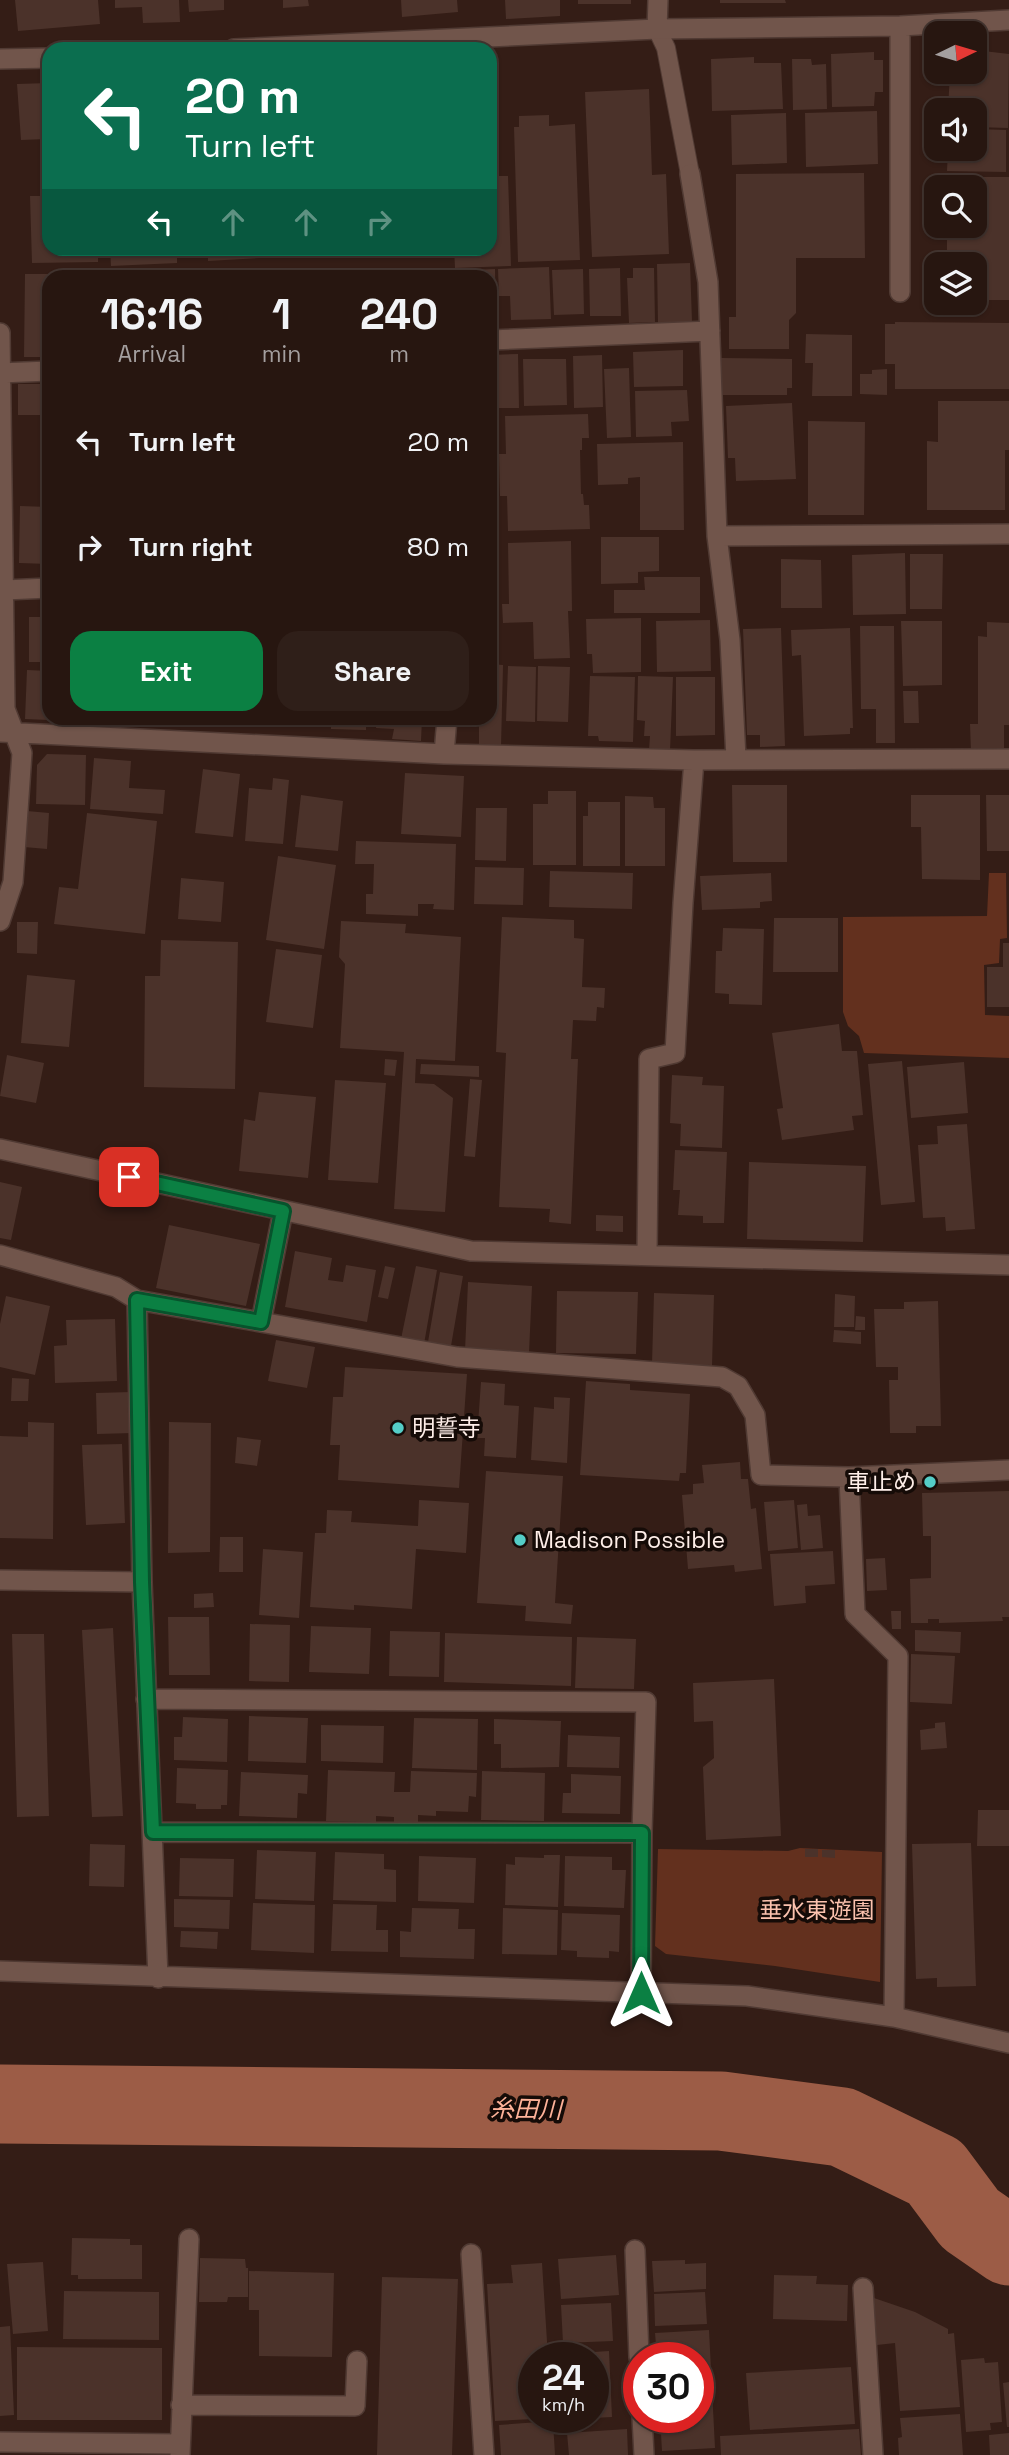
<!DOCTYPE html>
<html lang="en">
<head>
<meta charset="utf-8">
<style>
	body { margin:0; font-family:"Space Grotesk","Noto Sans JP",sans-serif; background:#2f1f19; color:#f1f3f6; height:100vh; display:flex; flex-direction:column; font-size:26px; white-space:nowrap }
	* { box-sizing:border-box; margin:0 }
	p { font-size:23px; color:#a49f9f }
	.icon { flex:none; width:38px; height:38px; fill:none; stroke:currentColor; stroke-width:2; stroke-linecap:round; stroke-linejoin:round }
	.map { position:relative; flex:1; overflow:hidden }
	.drawer { position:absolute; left:42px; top:270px; width:455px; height:455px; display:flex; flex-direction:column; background:#271610; border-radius:21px; box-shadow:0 2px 5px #0004,0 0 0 2px #433530 }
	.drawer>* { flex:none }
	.banner { position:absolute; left:42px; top:42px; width:455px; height:214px; border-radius:21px; box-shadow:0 2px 5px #0004,0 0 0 2px #433530; background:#0b6e4f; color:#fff; overflow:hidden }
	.needle { width:46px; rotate:85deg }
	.tools { position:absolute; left:924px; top:21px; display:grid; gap:14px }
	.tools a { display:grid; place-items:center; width:63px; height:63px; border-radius:14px; background:#271610; box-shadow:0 2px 5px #0004,0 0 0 2px #433530; font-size:35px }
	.speed { position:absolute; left:518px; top:2342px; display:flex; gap:14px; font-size:35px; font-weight:700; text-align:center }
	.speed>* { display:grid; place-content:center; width:91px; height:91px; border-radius:50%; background:#271610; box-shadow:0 2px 5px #0004,0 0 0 2px #433530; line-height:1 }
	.speed small { font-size:18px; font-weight:400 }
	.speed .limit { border:10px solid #d22; background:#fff; color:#111 }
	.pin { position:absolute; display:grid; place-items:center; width:60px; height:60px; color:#fff; margin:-30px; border-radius:14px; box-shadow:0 4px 10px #0006 }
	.me { position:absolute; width:77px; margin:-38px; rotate:0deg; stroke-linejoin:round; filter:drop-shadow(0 0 5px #0008) }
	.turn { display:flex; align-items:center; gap:24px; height:147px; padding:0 28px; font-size:32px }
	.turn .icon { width:91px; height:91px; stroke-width:2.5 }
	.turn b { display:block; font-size:49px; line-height:60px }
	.lanes { display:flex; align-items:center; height:66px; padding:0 28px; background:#0003; justify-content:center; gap:35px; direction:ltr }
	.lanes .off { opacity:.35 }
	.eta { display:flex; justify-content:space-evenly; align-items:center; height:119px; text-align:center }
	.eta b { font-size:42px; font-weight:700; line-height:49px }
	.cta { display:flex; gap:14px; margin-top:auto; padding:14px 28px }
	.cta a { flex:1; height:80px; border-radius:21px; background:#0b8043; color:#fff; font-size:28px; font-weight:700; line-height:80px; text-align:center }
	.cta a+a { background:#2f1f19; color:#f1f3f6 }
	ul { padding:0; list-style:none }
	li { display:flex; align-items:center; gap:21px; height:105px; padding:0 28px }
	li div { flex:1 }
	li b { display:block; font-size:26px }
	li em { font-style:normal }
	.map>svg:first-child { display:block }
	.green { fill:#63301e }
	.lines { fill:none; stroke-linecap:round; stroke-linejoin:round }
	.river { stroke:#9c5c46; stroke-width:79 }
	.building { fill:#4b322a }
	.service-casing { stroke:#503a33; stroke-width:20 }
	.minor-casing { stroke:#503a33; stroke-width:22 }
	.service { stroke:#71554b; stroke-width:18 }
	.minor { stroke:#71554b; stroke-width:19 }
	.route-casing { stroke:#07532c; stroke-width:18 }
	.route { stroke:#0b8043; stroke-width:12 }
	.poi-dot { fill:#54cdc7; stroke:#150b07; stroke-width:2.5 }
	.labels { text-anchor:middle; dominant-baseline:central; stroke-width:7; stroke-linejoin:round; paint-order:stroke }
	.poi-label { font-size:23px; fill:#feeee8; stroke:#150b07; text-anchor:start }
	.park-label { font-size:23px; fill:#fbc2ae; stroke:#150b07 }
	.water-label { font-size:24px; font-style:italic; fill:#ffb399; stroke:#150b07 }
</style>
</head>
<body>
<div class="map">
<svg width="1009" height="2455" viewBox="0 0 1009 2455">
	<rect width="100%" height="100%" fill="#341d16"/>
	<path class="green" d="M989,873H1006L1007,938L1000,939L999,963L984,965L985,1015L1009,1016V1058L864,1053L859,1036L848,1026L843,1012V917L987,916Z
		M800,1848L882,1852L880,1982L775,1966L666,1954L655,1946L658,1849L788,1851Z"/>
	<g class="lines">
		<path class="river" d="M0,2104L721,2111L842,2127L935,2172L970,2219L1009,2246"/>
	</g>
	<path class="building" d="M15,0H98L100,24L18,31Z
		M115,0H179L180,22L143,23L142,7L115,8Z
		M188,0H224V10L189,12Z
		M283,0H308L309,6L283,8Z
		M401,0H457L458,12L402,17Z
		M505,0H560V16L506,19Z
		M578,0H631V4H578Z
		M720,0H785L786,3H720Z
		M975,50L1009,54L1008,128L975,127V110H948L950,72H975Z
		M874,52V60H883V92H875L874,106L832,107L831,54Z
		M754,57V63H781L783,109L712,111L711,59Z
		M792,59H811L812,65L826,64L827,109L793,110Z
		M49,83V161H47L46,139L21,140L17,84Z
		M649,89L652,175L666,174L669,254L592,257L585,92Z
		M877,111L878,164L806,167L805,113Z
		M786,113L787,163L732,165L731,115Z
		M549,115V126L575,124L580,260L518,262L514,127H519V116Z
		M975,129L1006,130V172L947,171L948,149H975Z
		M864,173L865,258H796V313L789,320V349H729V317H736V174Z
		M490,176H508L511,266L455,268L454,248H490Z
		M947,177H1009V300H975V264H947V226H975V187H947Z
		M30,196H49V248H98V262L32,263Z
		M110,248H259L260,258L208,261V255L177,256V263L111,266Z
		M690,263L692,322L658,324L657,264Z
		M549,267L551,319L511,320L510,296H499L498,269Z
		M620,268L621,316H590L589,269Z
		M633,268H654L655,322L629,323L627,278H633Z
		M333,269V276H103V272Z
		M495,269L496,328H490V276H449V271Z
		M583,269L584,314L554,315L552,270Z
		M446,273V276H400V274Z
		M25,274H49V357H24Z
		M895,322L1009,323V389H895V364H885V324H895Z
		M806,334L852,335V396H812L813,363H805Z
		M683,350V386L634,387L633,352Z
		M518,354L519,408H490V355Z
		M602,355L603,407L574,408L573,356Z
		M721,358L792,359V388H787V395H721Z
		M523,359H566L567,405L524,406Z
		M629,368L631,437L607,438L604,369Z
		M887,369V395L860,394V374H872V370Z
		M18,384H49V415H18Z
		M687,390L689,421L671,422L672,436L636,437L635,391Z
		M938,401H1009V450H1005V510H927V441L938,442Z
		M792,403L796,479L736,481L735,458H728L726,406Z
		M588,414L589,438H582V450H580L581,494H583L584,505H589L590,529L508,531L507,496H500L499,454H506L505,416Z
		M808,421L865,422L864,515H808Z
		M683,442L684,530H640V477L628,478V484L598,485L597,444Z
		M20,506L49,507V564L19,563Z
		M601,537H659V571L638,572V583L601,584Z
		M571,541L572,611H568L570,658L534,659L533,622L503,623L502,604H509L508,543Z
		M905,553L906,614L853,615L852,555Z
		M910,554H943L942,609H910Z
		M781,559L821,560L822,608H781Z
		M644,577H700V613H614V590H645Z
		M29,617H49V662H29Z
		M641,618V672L593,673L592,654H587L586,619Z
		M710,620L711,671L657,672L656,621Z
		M901,621H942V685L903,686Z
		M987,622L1009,623V725H1004V753L971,752L970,724H978V636L987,637Z
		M860,626H894L895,743H876V709H861Z
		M781,628L785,746L760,747V735H747L743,629Z
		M850,628L853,728H850V734L804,736L801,655L792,656L791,630Z
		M490,664L503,665L501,747L479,746V723L465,722V718H490Z
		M508,666L536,667L535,722L506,721Z
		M538,666L570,667L568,722L537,721Z
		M27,670L49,671V718H73L72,721L25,719Z
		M590,676L635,677L633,742L599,741L598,736H588Z
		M638,676L673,677L670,751L649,750L650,736H644L645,721L637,720Z
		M676,677H715V735L676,736Z
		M903,691H918L919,723H904Z
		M331,718H366V730L331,729Z
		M377,718H422L421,741L392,739L394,729L376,728Z
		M47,754L86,755L85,805L36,804L37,765Z
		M94,758L131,761L129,788L165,790L163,814L90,809Z
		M203,769L240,774L233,837L195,833Z
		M405,773L464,776L461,837L401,834Z
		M273,778L289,780L283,844L245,841L249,788L272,790Z
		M732,785H787V862H733Z
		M548,791H576V865H533V804H548Z
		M301,795L343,801L338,851L295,847Z
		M911,795H980V880L922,879L921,827H911Z
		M986,795H1009V851H987Z
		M625,796L653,797L654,808H665V866H625Z
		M588,802H620V866H583V816H588Z
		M476,808H507L506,861L475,860Z
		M27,811L49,813L47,849L24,847Z
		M87,813L157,821L145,934L54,924L59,887L78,889Z
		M356,841L456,844L454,910L433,909L434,904H418V916L366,914V894H373L374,864H355Z
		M278,856L336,865L324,949L266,940Z
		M475,867L524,868L523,905L474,904Z
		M550,871L633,873L632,909L549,907Z
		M771,873L772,901L760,902V908L702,910L700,876Z
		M181,878L224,882L221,922L178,919Z
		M502,917L574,920V938L584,939L582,987L605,988L604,1008L597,1007L596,1021L573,1020L571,1059H578L571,1224L549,1222L550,1209L499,1207L506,1053L496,1052Z
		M774,918H838V972H773Z
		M341,921L406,924L405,933L461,937L455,1061L416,1059L415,1083L434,1084L453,1098L445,1212L394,1209L404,1052L340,1048L345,964L339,957Z
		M17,922H38L37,954L17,953Z
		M723,928L764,929L762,1005L729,1004V994L715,993L716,951H722Z
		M161,940L238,942L235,1089L144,1087L145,976H160Z
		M1003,943H1009V1007H987V967H1003Z
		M276,949L322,955L313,1028L266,1022Z
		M27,975L75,980L69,1047L21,1043Z
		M839,1024L842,1051H857L863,1115L852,1116L854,1130L782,1140L777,1109L783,1108L772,1033Z
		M7,1055L44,1063L36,1103L0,1096Z
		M385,1059L397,1060L395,1076L384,1075Z
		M902,1061L915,1202L881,1205L868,1064Z
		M964,1062L968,1113L911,1118L907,1067Z
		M421,1064L479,1066V1077L420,1074Z
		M672,1075L703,1077L702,1085L724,1086L722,1148L680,1146L681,1124L670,1123Z
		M470,1079L482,1080L475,1157L464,1156Z
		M335,1080L386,1083L378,1183L328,1180Z
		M259,1092L316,1097L308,1178L239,1171L244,1119L255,1121Z
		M967,1124L975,1229L946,1231L945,1217L923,1218L918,1145L938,1144L937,1126Z
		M675,1150L727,1152L724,1223H703V1216L678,1215L680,1190H673Z
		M749,1162L866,1166L863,1242L747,1239Z
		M0,1182L22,1187L11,1240L0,1238Z
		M596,1215L623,1216V1232L596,1231Z
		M169,1225L260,1244L246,1306L156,1288Z
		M295,1251L332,1258L328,1280L343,1282L346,1265L376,1270L367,1322L285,1307Z
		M385,1266L395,1268L388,1299L378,1297Z
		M416,1266L437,1270L424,1344L401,1339Z
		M440,1272L463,1276L451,1346L428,1342Z
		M468,1282L532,1286L529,1353L465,1351Z
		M557,1291L638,1292L636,1354L556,1353Z
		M654,1293L714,1295L712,1366L652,1364Z
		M835,1294L855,1296L854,1327H834Z
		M6,1296L50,1306L35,1375L0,1367V1324Z
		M938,1301L941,1426H916V1433H890L889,1380H898V1367H876L874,1309H904V1302Z
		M856,1316L865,1317V1330H855Z
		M115,1319L117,1381L55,1383L54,1346L67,1345L66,1320Z
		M834,1330L861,1332V1344L833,1342Z
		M276,1340L315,1347L307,1388L268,1381Z
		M345,1367L467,1374L459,1488L338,1480L340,1445H330L333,1397H343Z
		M12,1378L29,1379L28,1401H11Z
		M586,1381L630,1384V1390L690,1394L686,1473H680L679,1481L580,1475Z
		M481,1382L505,1384L504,1405L519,1406L516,1458L484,1456L485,1438H477Z
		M131,1392L133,1433L97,1434L96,1393Z
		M554,1397L570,1398L567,1463L531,1460L534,1407L554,1409Z
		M28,1422L54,1423L53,1539L0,1538V1436L28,1437Z
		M169,1422L211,1423L210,1552L168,1553Z
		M237,1437L261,1440L257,1466L235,1463Z
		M122,1444L125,1523L86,1525L82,1445Z
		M740,1462L741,1479H748L751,1509L756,1508L762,1569L735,1572L734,1565L688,1569L682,1495L693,1494V1484L704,1483L702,1465Z
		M486,1471L563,1476L555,1603L573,1605L571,1624L525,1621L526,1606L477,1603Z
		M1009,1491V1617H1002L1003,1621L939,1623V1619H928V1623H911L910,1579L931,1578V1536H923L922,1493Z
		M419,1500L469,1503L466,1553L416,1549L412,1609L354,1605V1610L310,1607L315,1533H326L327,1510L352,1511L351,1522L418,1526Z
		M794,1500L798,1548L768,1551L764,1502Z
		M807,1504L808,1516L820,1515L823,1548L801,1550L797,1505Z
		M220,1537H243V1572H219Z
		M263,1549L303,1552L299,1618L259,1615Z
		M833,1551L835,1584L805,1586L806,1603L774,1606L770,1554Z
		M885,1558L887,1590L867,1591L866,1559Z
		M213,1593L214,1607L194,1608V1594Z
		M891,1611H901V1629H892Z
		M168,1617H209L210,1675H169Z
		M250,1624L290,1625L289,1682L249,1681Z
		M311,1626L371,1628L369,1674L309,1672Z
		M113,1628L123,1816L92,1817L82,1630Z
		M915,1630L961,1632L960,1653L915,1651Z
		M390,1631L440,1632L439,1677L389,1676Z
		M445,1633L572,1637L571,1686L444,1682Z
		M12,1634H44L49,1816L17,1817Z
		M577,1637L636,1639L634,1689L575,1688Z
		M911,1654L955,1656L952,1704L910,1702Z
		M774,1679L781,1836L706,1840L703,1767L714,1758L713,1721L694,1722L693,1683Z
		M249,1716L308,1718L306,1763L248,1761Z
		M183,1717L228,1719L227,1762L174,1760V1737H182Z
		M414,1718L478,1719L477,1770L412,1768Z
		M494,1719L561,1721L559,1767L501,1768V1744H494Z
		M945,1722L947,1748L921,1750L920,1730L935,1728V1723Z
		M321,1725L384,1726L383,1763L321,1761Z
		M568,1735L620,1737L619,1768L567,1767Z
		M177,1768L228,1770L227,1805H221V1809H196V1804L176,1803Z
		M328,1770L395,1772L394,1792H410L411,1771L477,1773L476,1797L469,1796L468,1812L436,1811V1816L418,1815V1823L394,1822V1817L376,1816V1822L326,1821Z
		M482,1771L545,1773L544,1821L481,1820Z
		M241,1772L308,1775L307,1794L298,1793L297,1818L239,1816Z
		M571,1774L621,1776L620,1814L562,1813L563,1793H571Z
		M978,1810H1009V1846H977Z
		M971,1843L976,1986L937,1987V1978L916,1979L912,1844Z
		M90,1844L125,1845L124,1887L89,1886Z
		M805,1849H818V1857H805Z
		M257,1850L316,1852L314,1901L255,1899Z
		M822,1850H835V1858L822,1857Z
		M335,1852L384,1854V1869L396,1870V1902L333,1900Z
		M544,1855H560L558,1907L505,1905L506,1864L515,1865V1857L544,1858Z
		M419,1856L476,1858L474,1903L418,1901Z
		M565,1856L612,1857V1870H626L624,1908L564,1906Z
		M180,1858L234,1859L233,1897L179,1896Z
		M174,1899L230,1900L229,1929L174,1927Z
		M253,1903L315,1905L314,1953L251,1950Z
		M333,1904L377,1905L376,1930H388V1952L331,1951Z
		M412,1908L459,1909L458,1929H475L474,1959L400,1957V1931L411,1932Z
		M503,1908L558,1910L557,1955L502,1954Z
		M562,1913L620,1915L619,1952L609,1951V1958L577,1957V1951L561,1950Z
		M181,1931L218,1932L217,1949L180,1947Z
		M72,2238L130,2239V2245H142V2279H78V2275H71Z
		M616,2255L619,2295L561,2299L558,2259Z
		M200,2258L245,2259L246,2268H248V2297H228L227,2302H199Z
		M685,2260V2264L706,2263V2289L654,2292L652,2261Z
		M43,2262L48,2331L13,2334L7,2264Z
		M542,2263L548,2357H534V2419L495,2421L487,2284L513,2283L511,2265Z
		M249,2271L334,2273L332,2357L259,2356V2310H249Z
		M774,2275L817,2276L816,2284L848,2285L847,2321L773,2319Z
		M382,2277L458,2279L452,2455H377Z
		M64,2291L159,2292V2340L63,2339Z
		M705,2292L707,2324L655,2326L654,2294Z
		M874,2298L915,2312L948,2329V2334L954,2333L960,2407L900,2411L895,2343L877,2345Z
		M611,2303L613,2341L563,2343L561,2305Z
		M10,2326L14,2415L0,2416V2327Z
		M709,2330L715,2448L662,2451L660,2417H698V2357H657L655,2333Z
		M17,2347L162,2348V2420H17Z
		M609,2351L612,2417L593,2418V2357H563V2354Z
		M984,2358L985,2363L998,2362L1002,2422L990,2423L991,2430L966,2432L961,2360Z
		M851,2367L855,2424L750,2430L746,2373Z
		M1009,2382V2427H1007L1003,2383Z
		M960,2414L963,2455H899L898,2438L902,2437L900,2418Z
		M553,2421L555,2455H501L499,2425Z
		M627,2429L628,2455H569L567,2433Z
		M859,2429L861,2455H721L720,2436Z
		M1009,2433V2455H990L989,2435Z"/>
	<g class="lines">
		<g class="service-casing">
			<path id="service" d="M657,29L666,48L690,174"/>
		</g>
		<g class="minor-casing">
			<path id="minor" d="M900,26V292
				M657,29L658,0
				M234,49L657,29L900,26L1009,20
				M0,59L49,58
				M690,174L708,282L717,536L730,640L736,758
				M0,333L5,709L22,753L13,882L0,921
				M490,340L710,331
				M0,373L49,371
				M717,536L1009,534
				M5,590L49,588
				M0,732L444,754L694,760L1009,759
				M444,754L447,718
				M0,1149L471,1251L1009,1265
				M0,1255L116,1287L137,1300
				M647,1255L649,1059L675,1053L683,903L694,760
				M261,1322L283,1211
				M0,1580L142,1582L158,1978
				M142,1582L137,1300L457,1357L722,1377L738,1386L755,1415L761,1475L849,1477
				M146,1699L646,1702L642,1833L641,1993
				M153,1832L642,1833
				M0,1971L747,1996L894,2017L1009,2043
				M894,2017L898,1656L855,1614L849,1477L1009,1470
				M635,2250L639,2357
				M471,2254L484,2455
				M863,2288L873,2455
				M181,2405L355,2406L357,2361
				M642,2417L644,2455
				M0,2442L180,2444
				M180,2455L189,2239"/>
		</g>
		<use href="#service" class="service"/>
		<use href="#minor" class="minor"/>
	</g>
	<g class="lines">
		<g class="route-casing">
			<path id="route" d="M129,1177L283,1211L261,1322L137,1300L142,1582L153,1832L642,1833L641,1993"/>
		</g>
		<use href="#route" class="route"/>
	</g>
	<g class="poi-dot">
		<circle cx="398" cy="1428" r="7"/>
		<circle cx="930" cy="1482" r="7"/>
		<circle cx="520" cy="1540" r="7"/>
	</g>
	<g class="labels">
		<g class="poi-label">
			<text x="412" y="1428">明誓寺</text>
			<text x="916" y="1482" text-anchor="end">車止め</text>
			<text x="534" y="1540">Madison Possible</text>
		</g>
		<g class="park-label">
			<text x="817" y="1910">垂水東遊園</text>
		</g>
		<g class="water-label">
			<text transform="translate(526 2109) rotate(1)">糸田川</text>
		</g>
	</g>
</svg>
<div class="tools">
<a><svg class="needle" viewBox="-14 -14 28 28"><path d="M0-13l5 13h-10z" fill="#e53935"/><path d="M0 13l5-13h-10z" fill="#a49f9f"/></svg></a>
<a><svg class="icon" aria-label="sound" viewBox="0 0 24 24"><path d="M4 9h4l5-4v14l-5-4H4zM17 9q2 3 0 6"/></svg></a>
<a><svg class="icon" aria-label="search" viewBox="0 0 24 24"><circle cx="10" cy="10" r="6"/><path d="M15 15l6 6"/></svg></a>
<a><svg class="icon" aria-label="layers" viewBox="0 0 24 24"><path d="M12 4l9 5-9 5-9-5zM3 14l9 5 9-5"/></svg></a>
</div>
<div class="speed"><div>24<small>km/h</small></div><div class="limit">30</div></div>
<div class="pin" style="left:129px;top:1177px;background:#d93025"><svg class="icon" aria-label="arrive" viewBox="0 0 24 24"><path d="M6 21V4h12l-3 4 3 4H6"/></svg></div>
<svg class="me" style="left:641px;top:1993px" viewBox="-20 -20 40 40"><path d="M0-17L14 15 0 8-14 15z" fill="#0b8043" stroke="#fff" stroke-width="4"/></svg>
<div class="banner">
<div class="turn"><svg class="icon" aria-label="left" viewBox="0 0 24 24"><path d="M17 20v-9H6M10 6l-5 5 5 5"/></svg><div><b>20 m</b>Turn left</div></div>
<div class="lanes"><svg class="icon" aria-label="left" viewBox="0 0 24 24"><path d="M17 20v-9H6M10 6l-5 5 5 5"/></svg><svg class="icon off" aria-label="ahead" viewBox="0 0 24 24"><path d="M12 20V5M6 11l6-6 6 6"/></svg><svg class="icon off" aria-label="ahead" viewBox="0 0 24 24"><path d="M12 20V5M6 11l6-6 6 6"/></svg><svg class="icon off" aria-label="right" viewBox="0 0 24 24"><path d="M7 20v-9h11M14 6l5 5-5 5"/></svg></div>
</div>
<section class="drawer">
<div class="eta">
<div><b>16:16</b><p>Arrival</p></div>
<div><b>1</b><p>min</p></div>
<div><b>240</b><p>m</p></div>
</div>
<ul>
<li><svg class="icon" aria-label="left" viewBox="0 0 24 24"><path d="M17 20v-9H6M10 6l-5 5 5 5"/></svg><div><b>Turn left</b></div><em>20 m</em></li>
<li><svg class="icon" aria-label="right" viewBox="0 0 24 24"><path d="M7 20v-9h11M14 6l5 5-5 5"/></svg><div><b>Turn right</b></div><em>80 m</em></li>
</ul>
<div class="cta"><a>Exit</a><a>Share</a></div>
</section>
</div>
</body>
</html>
